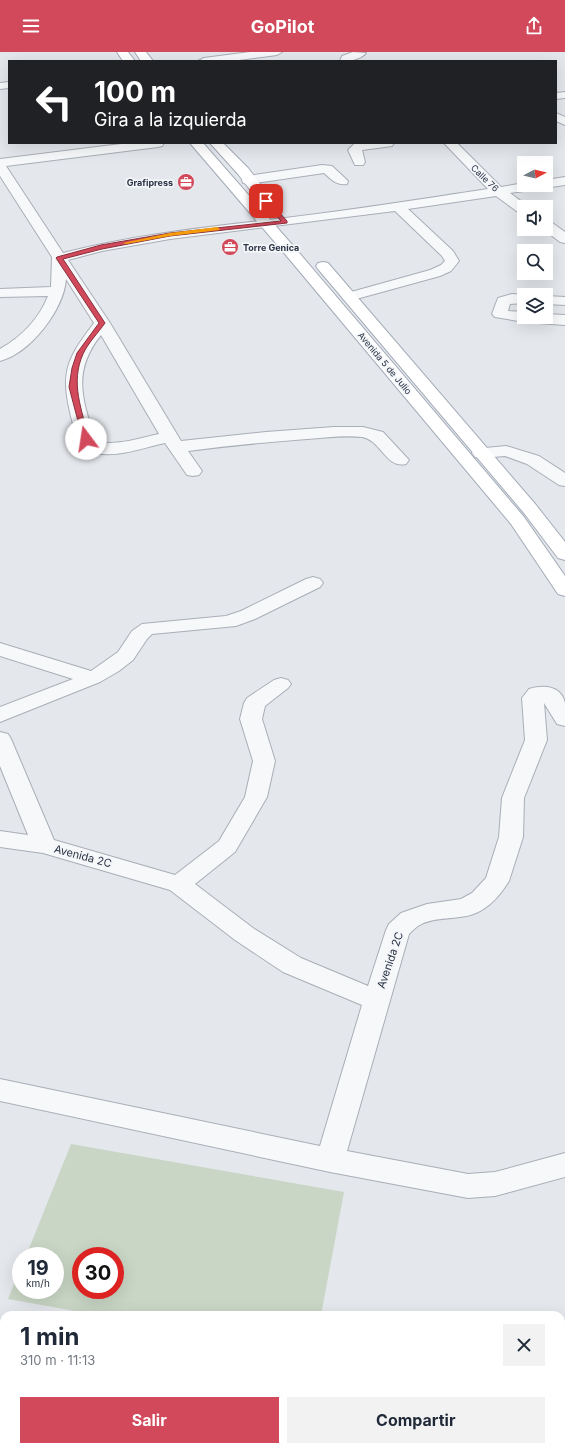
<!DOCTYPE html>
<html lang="es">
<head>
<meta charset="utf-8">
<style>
	body { margin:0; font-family:Inter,sans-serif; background:#f2f2f3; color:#1f2937; height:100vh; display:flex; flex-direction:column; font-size:15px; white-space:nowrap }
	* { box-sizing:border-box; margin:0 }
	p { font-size:13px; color:#747a83 }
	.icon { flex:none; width:22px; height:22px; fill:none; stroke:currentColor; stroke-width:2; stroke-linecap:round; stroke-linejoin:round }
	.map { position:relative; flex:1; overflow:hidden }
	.drawer { position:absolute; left:0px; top:1259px; width:565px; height:140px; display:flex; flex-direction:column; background:#fff; border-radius:12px 12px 0 0; box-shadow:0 4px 16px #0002 }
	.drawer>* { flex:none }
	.guide { position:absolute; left:8px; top:8px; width:549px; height:84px; border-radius:0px; box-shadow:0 4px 16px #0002; background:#202124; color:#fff; overflow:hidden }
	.needle { width:26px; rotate:83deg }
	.tools { position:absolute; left:517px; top:104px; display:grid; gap:8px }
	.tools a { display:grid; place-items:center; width:36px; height:36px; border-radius:0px; background:#fff; box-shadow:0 4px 16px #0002; font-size:20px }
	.speed { position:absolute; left:12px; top:1195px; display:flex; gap:8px; font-size:20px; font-weight:700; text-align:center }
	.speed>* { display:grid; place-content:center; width:52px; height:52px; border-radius:50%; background:#fff; box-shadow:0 4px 16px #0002; line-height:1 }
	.speed small { font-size:10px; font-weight:400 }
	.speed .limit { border:6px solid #d22; background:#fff; color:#111 }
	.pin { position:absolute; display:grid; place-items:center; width:34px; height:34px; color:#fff; margin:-17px; border-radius:8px; box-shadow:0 2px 6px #0006 }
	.me { position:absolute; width:44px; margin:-22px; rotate:346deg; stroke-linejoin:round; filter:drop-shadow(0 0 3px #0008) }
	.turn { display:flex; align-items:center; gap:14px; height:84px; padding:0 20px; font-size:18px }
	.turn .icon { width:52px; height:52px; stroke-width:2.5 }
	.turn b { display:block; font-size:28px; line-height:34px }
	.round { display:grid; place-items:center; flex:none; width:42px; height:42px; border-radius:0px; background:#f2f2f3 }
	.head { display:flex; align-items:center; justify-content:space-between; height:68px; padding:0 20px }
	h1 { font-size:24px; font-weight:700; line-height:30px }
	.action { display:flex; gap:8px; margin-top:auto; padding:8px 20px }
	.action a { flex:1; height:46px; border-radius:0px; background:#d1495b; color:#fff; font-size:16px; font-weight:700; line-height:46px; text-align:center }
	.action a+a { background:#f2f2f3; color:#1f2937 }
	header { display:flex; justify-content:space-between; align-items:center; height:52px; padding:0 20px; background:#d1495b; color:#fff; font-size:18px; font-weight:700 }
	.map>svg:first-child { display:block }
	.green { fill:#c9d6c5; fill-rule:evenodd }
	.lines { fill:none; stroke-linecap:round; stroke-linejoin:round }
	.minor-casing { stroke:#a9aeb7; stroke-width:2 }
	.major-casing { stroke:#a3abb8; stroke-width:2 }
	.minor { fill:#f7f8fa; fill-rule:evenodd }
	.major { fill:#fff; fill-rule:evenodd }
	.route { fill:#d1495b; stroke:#882f3b }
	.slow { fill:#f59e0b }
	.labels { text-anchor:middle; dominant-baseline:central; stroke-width:3.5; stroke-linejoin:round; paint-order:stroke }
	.far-street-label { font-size:9px; fill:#2b3445; stroke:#f4f6f9 }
	.far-poi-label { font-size:9px; font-weight:bold; fill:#2b3445; stroke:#f4f6f9; text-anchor:end }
	.street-label { font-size:11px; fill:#2b3445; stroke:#f4f6f9 }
</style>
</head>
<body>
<header><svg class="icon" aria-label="menu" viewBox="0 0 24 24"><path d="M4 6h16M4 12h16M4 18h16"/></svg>GoPilot<svg class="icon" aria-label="share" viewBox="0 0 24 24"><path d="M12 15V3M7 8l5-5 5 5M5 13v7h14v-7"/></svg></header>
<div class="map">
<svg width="565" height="1399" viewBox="0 0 565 1399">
	<rect width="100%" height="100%" fill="#e4e7ec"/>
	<path class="green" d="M71,1092L344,1140L321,1263H97L8,1247L21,1215V1238H55V1204H26ZM81,1204H115V1238H81Z"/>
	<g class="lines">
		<g class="minor-casing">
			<path id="minor" d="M250,0H282L277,3L231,9H198L204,6Z
				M353,0L366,1C360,8 349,9 340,9L342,4Z
				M9,30V36L0,37V31Z
				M565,40V46L556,47V41Z
				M556,61L565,65V73L556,69Z
				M129,91H164L162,94L158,95L6,114L63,201C136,182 210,175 285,166C353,158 421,147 488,137L444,91H457L501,135L524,131V133H546V128L565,125V133L510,141L529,155H524V162L519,161L496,144L408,157L453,199L459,209L451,219L440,224L349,249L344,248L342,245L344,242L430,218L441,213L445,209L442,204L395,159L170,187L102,199L68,208L110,271L181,389L266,380L334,375H363L383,380L409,408L406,412C386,417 381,388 362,385C344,383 325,386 307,387C267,390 227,394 188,399L202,419L199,423L193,424L187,423L165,391C141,396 110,409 87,398C77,393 76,381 73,372C60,323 64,310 94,271L66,227C64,257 31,301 0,309V297C21,285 39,267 48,244L0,245V237L51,235L52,205L0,124V107ZM101,283L159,382C144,385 107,397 95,387C82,347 72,319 101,283Z
				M360,91H394L392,94L362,98L365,110L363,113H355L348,98L354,92Z
				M322,113L332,114L348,129L347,132C337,134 331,127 324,121L248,132L243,131L242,128L243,125L248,124Z
				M546,169L551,170L565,180V191L560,190L543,177H546Z
				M512,242L526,243H524V251L510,252L508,259L524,260V265H546V262L565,263V273L524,270L495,265L492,262L498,246Z
				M546,244L565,245V253L546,252Z
				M506,394L539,404L565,421V434L559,433L527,412L505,404L481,406L475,405L472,401L475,397Z
				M313,525L320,527L323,531L320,535L255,567L236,574L152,582L147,587L133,608L119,619L100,630L0,670V655L73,627L0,604V591L91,619L118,600L132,579L142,572L226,564L241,559L306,527Z
				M281,626L288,628L291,632L288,636L265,654L262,667L275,709L267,745L235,800L195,832L253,876L301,906L368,934L386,878L389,872L401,861L427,852L461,847L472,841L486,826L499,785L502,746L525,688L522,646L529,637C543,633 561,633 565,651C565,658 565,667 565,674L557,672L544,651L547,688L524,746L523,785L509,829C501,842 490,855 476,861C458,869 435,863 418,874C415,876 412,879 409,882L347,1099L468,1122L495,1120L565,1101V1125L495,1144L468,1146L330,1120L0,1049V1027L320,1094L362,953L283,920L235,888L170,838L43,801L0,795V779L28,783L0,714V680L8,682L11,687L54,788L175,823L219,789L245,745L253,709L240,667L244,651L247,646L274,628Z"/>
		</g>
		<g class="major-casing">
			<path id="major" d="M117,0H128L135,9H123Z
				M135,0H146L153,9H141Z
				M190,91H203L295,196L524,465L565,524V544L558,542L511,472L285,202Z
				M210,91H223L248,116L273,149L271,152H261L238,122Z
				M323,210L328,211L536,453L565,490V508L558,506L524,461L318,217L316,214L318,211Z
				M565,1302V1346L561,1348V1303Z
				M561,1392L563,1395L562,1399H528L529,1395H561Z"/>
		</g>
		<use href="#minor" class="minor"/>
		<use href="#major" class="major"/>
	</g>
	<path class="route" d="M264,148H268L287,169V171L170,184L102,197L63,207L105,271C98,281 88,291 83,302C70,331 82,358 89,387L86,389L83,388L69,335L72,316L77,301L99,271L56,206L57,205L101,193L170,181L281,169L264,150Z"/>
	<path class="slow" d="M217,175L220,177L219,178L170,184L126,192L123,191L170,181Z"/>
	<defs>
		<g id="office-disc" transform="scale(0.9)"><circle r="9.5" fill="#d1495b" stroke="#f4f6f9"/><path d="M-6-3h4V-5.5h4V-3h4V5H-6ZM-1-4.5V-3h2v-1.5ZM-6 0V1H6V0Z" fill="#fff"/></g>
	</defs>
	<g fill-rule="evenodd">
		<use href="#office-disc" x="186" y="130"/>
		<use href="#office-disc" x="230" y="195"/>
	</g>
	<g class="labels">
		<g class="far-street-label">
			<text transform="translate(485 126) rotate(44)">Calle 76</text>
			<text transform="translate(385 311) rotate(50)">Avenida 5 de Julio</text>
		</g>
		<g class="far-poi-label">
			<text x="173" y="130">Grafipress</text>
			<text x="243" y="195" text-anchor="start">Torre Genica</text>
		</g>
		<g class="street-label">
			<text transform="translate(83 804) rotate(15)">Avenida 2C</text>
			<text transform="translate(390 908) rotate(-71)">Avenida 2C</text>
		</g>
	</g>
</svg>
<div class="tools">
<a><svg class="needle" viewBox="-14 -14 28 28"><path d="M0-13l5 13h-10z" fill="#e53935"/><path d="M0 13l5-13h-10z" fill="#747a83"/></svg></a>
<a><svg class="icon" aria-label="sound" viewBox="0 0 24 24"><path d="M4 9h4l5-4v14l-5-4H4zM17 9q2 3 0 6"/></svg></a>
<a><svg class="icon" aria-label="search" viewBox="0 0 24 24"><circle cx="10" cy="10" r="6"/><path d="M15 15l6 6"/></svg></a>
<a><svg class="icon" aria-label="layers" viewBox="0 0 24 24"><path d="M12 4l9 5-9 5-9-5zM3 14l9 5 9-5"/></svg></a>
</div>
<div class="speed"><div>19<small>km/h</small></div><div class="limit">30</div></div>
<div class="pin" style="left:266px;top:149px;background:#d93025"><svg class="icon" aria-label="arrive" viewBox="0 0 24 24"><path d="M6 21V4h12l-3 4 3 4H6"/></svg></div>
<svg class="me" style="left:86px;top:387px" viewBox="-20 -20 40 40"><circle r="19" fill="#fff"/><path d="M0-13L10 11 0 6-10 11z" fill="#d1495b"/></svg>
<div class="guide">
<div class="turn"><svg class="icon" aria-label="left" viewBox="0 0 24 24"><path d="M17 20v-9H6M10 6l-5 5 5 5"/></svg><div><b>100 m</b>Gira a la izquierda</div></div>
</div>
<section class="drawer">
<div class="head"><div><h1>1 min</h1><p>310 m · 11:13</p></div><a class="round"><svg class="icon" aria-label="close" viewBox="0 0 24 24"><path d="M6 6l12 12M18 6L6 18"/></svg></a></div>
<div class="action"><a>Salir</a><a>Compartir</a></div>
</section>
</div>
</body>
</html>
